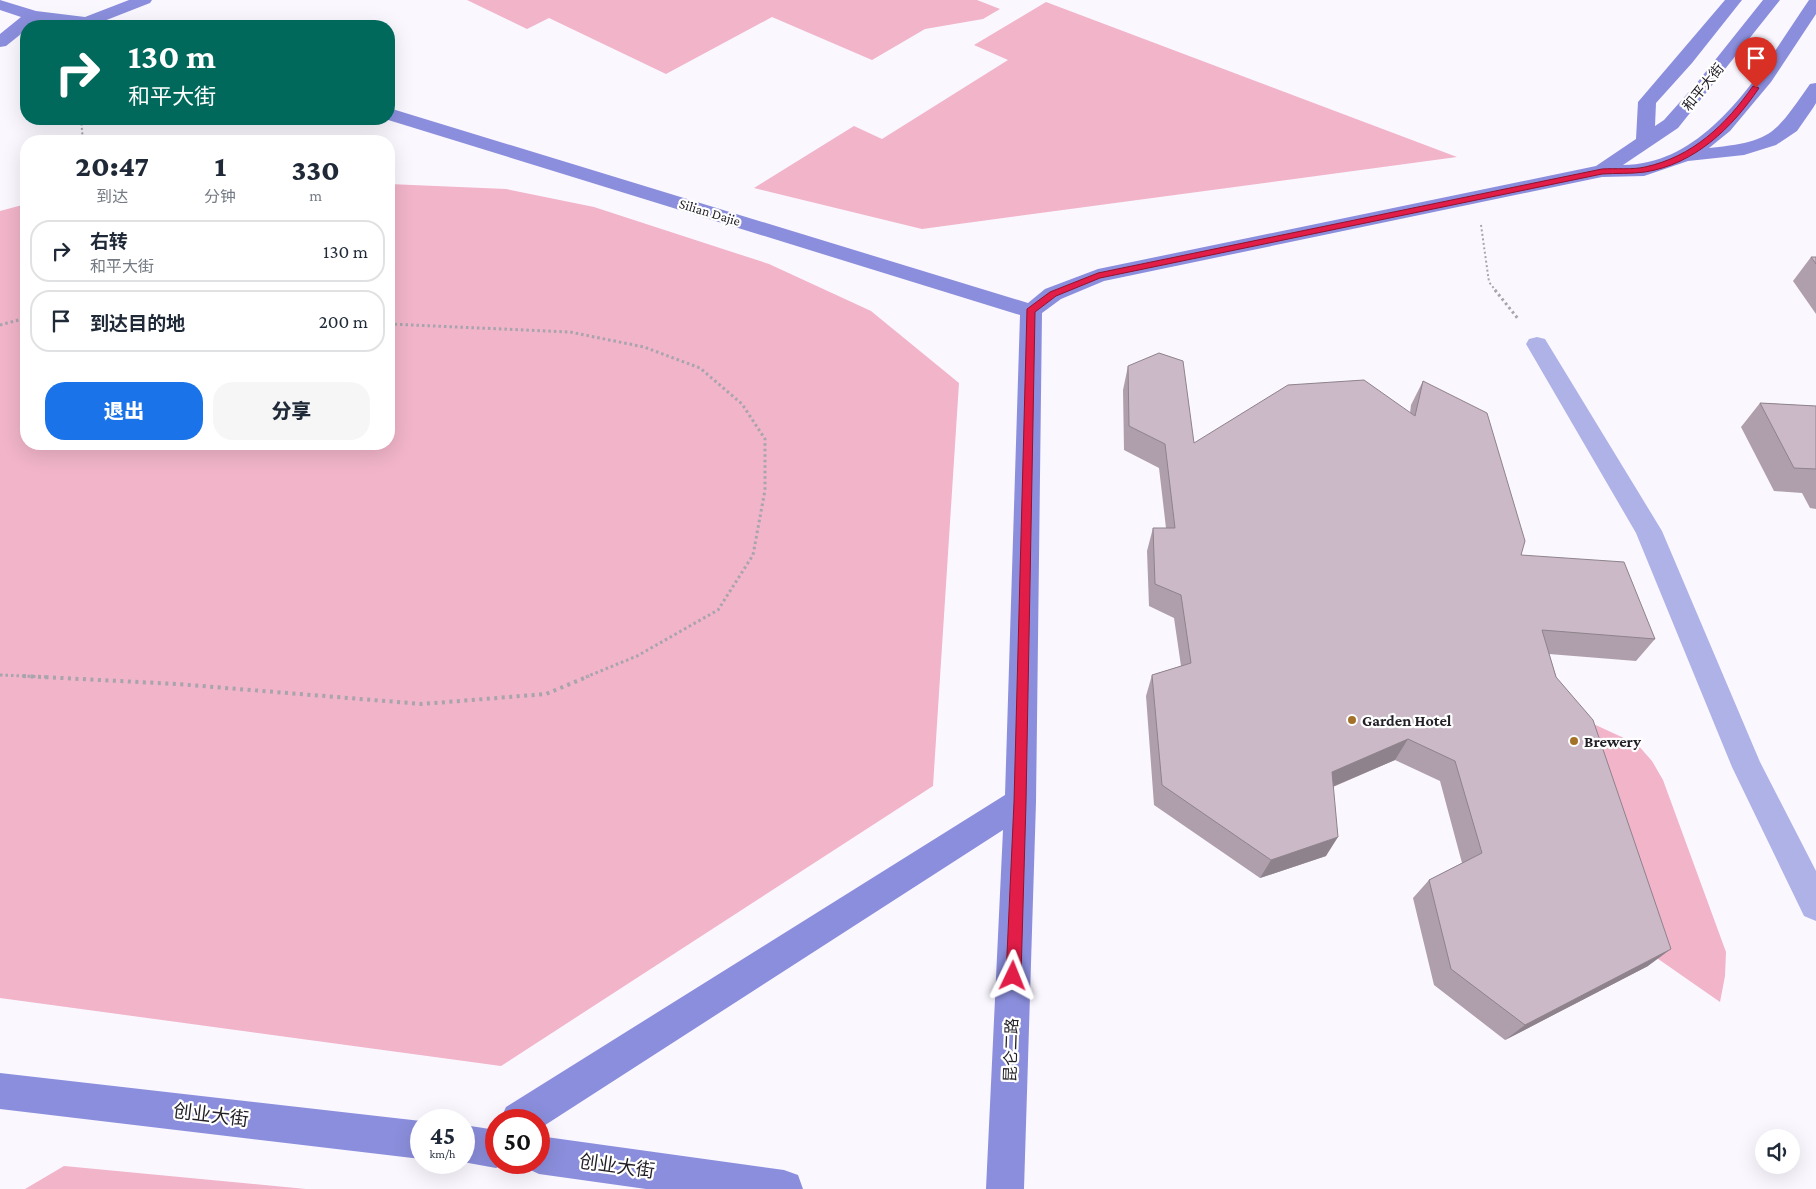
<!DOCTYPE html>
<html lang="zh">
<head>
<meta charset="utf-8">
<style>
	body { margin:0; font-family:"Crimson Pro","Noto Sans SC",serif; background:#f6f6f7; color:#1f2937; height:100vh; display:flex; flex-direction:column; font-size:19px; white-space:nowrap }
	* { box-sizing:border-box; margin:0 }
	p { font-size:16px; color:#747a83 }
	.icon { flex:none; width:28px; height:28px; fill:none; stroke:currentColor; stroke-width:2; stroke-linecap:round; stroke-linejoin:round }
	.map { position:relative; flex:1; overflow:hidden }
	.drawer { position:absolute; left:20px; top:135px; width:375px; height:315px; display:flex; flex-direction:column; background:#fff; border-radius:20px; box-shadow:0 5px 20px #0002 }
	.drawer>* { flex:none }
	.hud { position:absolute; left:20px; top:20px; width:375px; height:105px; border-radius:20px; box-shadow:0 5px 20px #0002; background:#00695c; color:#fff; overflow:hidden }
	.controls { position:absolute; left:1755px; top:1129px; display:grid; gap:10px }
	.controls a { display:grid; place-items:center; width:45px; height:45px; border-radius:50%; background:#fff; box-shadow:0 5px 20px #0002; font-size:25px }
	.speed { position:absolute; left:410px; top:1109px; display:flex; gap:10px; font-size:25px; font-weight:700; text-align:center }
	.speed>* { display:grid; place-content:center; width:65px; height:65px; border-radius:50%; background:#fff; box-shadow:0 5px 20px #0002; line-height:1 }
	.speed small { font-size:12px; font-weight:400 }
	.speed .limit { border:8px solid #d22; background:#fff; color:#111 }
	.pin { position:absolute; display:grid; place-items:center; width:42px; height:42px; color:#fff; margin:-51px -21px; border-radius:50% 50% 50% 0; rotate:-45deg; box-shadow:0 0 5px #0007 }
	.pin .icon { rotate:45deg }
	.me { position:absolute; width:55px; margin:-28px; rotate:2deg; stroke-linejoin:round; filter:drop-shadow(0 0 4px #0008) }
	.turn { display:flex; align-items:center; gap:18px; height:105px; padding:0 25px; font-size:22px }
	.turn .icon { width:65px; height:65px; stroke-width:2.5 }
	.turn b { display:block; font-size:35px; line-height:42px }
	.eta { display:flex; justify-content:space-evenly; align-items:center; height:85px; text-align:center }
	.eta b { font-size:30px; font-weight:800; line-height:35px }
	.primary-button { display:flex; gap:10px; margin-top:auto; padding:10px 25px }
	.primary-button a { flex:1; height:58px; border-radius:20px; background:#1a73e8; color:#fff; font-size:20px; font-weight:800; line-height:58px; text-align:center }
	.primary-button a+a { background:#f6f6f7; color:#1f2937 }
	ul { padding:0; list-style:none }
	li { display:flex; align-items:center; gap:15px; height:62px; margin:0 10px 8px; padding:0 15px; border:2px solid #e0e1e3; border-radius:20px }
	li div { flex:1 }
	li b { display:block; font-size:19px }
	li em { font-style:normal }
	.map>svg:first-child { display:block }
	.green { fill:#f1b4c9 }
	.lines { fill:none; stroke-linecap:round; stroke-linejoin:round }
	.path-far2 { stroke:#a7a4ac; stroke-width:2; stroke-dasharray:2 2.5; stroke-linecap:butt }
	.path-far1 { stroke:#a7a4ac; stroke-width:3; stroke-dasharray:2.5 3; stroke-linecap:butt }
	.path { stroke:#a7a4ac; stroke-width:4; stroke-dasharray:3 4.5; stroke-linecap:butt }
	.street { fill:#aeb2e7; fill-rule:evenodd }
	.secondary { fill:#8b8edc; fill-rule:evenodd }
	.wall { fill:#af9fac }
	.shaded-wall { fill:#8e828c }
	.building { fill:#cbb9c8; stroke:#8e828c }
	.route { fill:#e11d48; stroke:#92132f }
	.poi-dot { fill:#a47129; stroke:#fff; stroke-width:2 }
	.labels { text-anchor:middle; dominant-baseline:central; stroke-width:4.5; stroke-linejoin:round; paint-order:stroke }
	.far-street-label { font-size:14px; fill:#221f26; stroke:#fff }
	.poi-label { font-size:16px; font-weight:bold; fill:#221f26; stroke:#fff; text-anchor:start }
	.street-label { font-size:16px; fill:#221f26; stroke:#fff }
	.near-street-label { font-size:19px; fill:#221f26; stroke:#fff }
</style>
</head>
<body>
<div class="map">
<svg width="1816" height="1189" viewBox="0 0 1816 1189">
	<rect width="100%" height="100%" fill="#faf7ff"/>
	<path class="green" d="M467,0H977L1000,9L983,19L925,29L872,60L772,17L666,74L549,18L527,29Z
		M1046,2L1457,157L922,229L754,188L854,126L882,139L1008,60L974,45Z
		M389,184L506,189L594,207L769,264L871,311L959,383L933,786L501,1066L0,998V211L26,204V444H389Z
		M1539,699L1637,744L1652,761L1663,780L1726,952L1725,976L1720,1002L1641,947Z
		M64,1166L306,1189H25Z"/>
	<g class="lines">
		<path class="path-far2" d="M81,119L83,141
			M1481,225L1489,282L1496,291"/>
		<path class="path-far1" d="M1495,290L1519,320
			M389,324L570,332L644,347L700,368L742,404L765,439V490L753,555L718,610L637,656L586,677
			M0,325L26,318
			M0,675L48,677"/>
		<path class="path" d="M23,676L177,684L422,704L546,694L589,676"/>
		<path class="street" d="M1537,337L1545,339L1662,531L1760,762L1816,871V921L1804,916L1732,767L1636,533L1526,344L1529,339Z"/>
		<path class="secondary" d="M0,0L36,11L85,17L129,0H152L150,3L104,21L109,26H80L38,21L31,26H26V30L6,46L0,47V34L21,17L0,10Z
			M1725,0H1742L1692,63L1656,103L1655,126L1664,120L1696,84L1763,0H1780L1678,128L1623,165C1711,165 1765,64 1809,0H1816V14L1771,82L1730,131L1709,148C1773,141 1774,135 1810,84L1816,83V103L1813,108L1797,131L1776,145L1744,155L1688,161L1644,176L1602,177L1104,281L1061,299L1042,313L1036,802L1024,1189H986L1003,830L539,1129V1120H500L506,1107L1005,795L1020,315L385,119H389V108L1028,303L1045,289L1098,269L1596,166L1636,139L1638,102Z
			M0,1073L421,1121V1159L0,1109Z
			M464,1125L496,1130V1162H509L496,1168L463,1162Z
			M539,1136L784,1170L798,1175L803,1189H646L539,1174L526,1168L523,1162H539Z"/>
	</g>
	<path class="wall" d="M1811,257H1816V314L1793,281Z
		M1128,366L1194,443L1410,413L1411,405L1423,381L1521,555L1655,639L1636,661L1549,654L1648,966L1505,1040L1434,985L1413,898L1429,880L1462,863L1440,781L1395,760L1333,787L1326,856L1260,878L1154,805L1146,696L1152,675L1181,666L1174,618L1149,606L1147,551L1153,528H1166L1159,468L1124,450L1123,390Z
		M1760,403L1816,406V509L1810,508L1802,493L1774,491L1741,427Z"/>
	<path class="shaded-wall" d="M1408,739L1395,760L1320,792L1332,772Z
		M1338,837L1326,856L1260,878L1271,860Z
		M1671,949L1648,966L1505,1040L1525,1025Z"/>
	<path class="building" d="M1811,257H1816V264Z
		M1159,353L1183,361L1194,443L1288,385L1364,380L1415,416L1423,381L1487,413L1525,541L1521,555L1624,562L1655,639L1542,630L1556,677L1593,720L1671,949L1525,1025L1451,969L1429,880L1482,853L1455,761L1408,739L1332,772L1338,837L1271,860L1162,785L1152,675L1191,663L1181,595L1155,584L1153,528H1175L1165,444L1129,426L1128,366Z
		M1760,403L1816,406V469L1794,468Z"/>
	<path class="route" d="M1753,86L1759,88C1732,128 1695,164 1645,172C1631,174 1616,173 1602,174L1100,278L1056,296L1035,312L1026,802L1021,976L1018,981L1013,983L1008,981L1006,976L1014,802L1027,309L1050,292L1098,273L1602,169C1616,168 1632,170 1645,167C1692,157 1726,125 1753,86Z"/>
	<g class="poi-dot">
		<circle cx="1352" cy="720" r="5"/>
		<circle cx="1574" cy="741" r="5"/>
	</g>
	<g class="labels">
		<g class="far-street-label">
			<text transform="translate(1703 87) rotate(-51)">和平大街</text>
			<text transform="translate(710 212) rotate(17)">Silian Dajie</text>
		</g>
		<g class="poi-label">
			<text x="1362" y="720">Garden Hotel</text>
			<text x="1584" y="741">Brewery</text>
		</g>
		<g class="street-label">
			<text transform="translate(1011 1050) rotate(-88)">昆仑二路</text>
		</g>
		<g class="near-street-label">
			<text transform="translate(211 1115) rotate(7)">创业大街</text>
			<text transform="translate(617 1166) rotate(8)">创业大街</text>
		</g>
	</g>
</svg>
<div class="controls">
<a><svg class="icon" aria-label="sound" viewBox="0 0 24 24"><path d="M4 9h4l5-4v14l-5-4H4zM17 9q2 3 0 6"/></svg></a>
</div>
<div class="speed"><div>45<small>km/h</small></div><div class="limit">50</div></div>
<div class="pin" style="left:1756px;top:88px;background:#d93025"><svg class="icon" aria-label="arrive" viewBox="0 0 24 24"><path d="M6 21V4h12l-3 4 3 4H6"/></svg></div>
<svg class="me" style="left:1013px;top:976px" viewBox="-20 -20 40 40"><path d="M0-17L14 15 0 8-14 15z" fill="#e11d48" stroke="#fff" stroke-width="4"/></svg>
<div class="hud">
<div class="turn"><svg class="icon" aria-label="right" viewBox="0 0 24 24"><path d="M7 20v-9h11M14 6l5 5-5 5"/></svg><div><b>130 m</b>和平大街</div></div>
</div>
<section class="drawer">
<div class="eta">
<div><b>20:47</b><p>到达</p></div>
<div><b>1</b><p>分钟</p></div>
<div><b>330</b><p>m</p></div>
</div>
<ul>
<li><svg class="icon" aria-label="right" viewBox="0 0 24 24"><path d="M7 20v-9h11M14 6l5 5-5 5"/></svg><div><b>右转</b><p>和平大街</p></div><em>130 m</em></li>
<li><svg class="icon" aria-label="arrive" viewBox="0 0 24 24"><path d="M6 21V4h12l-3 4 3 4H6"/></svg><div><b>到达目的地</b></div><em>200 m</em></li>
</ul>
<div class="primary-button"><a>退出</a><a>分享</a></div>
</section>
</div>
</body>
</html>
